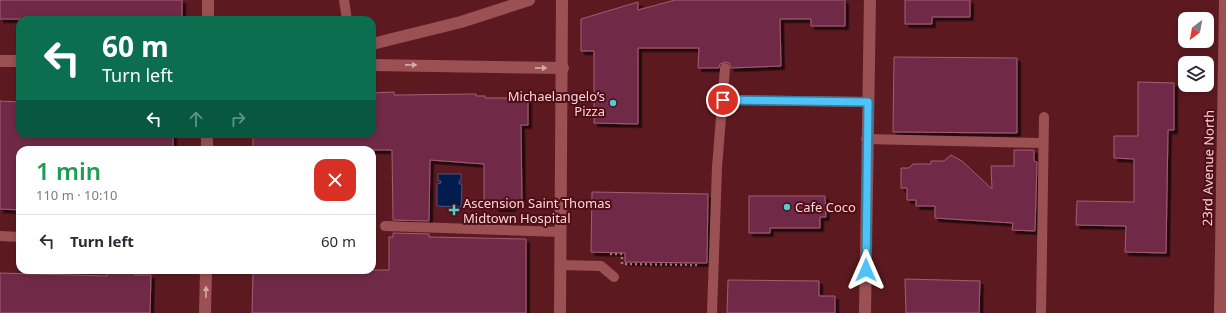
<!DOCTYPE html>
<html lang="en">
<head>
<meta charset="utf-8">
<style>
	body { margin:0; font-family:"Noto Sans",sans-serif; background:#f7f7f7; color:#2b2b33; height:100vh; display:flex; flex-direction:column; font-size:15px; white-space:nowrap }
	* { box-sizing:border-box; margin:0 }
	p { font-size:13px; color:#7c7c81 }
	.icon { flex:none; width:22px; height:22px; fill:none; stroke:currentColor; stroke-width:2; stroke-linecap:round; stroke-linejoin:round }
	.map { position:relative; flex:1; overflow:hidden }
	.panel { position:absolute; left:16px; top:146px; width:360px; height:128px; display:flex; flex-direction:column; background:#fff; border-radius:12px; box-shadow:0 2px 6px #0003 }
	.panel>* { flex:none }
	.guide { position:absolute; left:16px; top:16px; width:360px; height:122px; border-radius:12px; box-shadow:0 2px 6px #0003; background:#0b6e4f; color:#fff; overflow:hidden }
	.needle { width:26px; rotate:212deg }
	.fabs { position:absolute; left:1178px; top:12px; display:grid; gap:8px }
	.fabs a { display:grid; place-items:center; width:36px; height:36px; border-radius:8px; background:#fff; box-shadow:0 2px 6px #0003; font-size:20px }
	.pin { position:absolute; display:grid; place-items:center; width:34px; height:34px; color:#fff; margin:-17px; border:2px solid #fff; border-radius:50%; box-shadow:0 1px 4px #0007 }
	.me { position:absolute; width:44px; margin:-22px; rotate:0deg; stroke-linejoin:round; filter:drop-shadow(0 0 3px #0008) }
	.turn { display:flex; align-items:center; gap:14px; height:84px; padding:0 20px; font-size:18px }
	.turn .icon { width:52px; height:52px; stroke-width:2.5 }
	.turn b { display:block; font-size:28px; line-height:34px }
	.lanes { display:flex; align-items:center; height:38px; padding:0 20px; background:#0003; justify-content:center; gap:20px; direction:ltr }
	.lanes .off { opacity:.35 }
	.round { display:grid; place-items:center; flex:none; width:42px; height:42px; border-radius:12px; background:#f7f7f7 }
	.headline { display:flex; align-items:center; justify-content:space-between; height:68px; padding:0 20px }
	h1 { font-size:24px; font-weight:600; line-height:30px; color:#1e9e55 }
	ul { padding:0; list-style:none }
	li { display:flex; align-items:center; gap:12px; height:52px; padding:0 20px; border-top:1px solid #e1e1e2 }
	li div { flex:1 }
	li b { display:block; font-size:15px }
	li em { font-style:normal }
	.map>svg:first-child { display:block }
	.water { fill:#001b4d; stroke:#4b5376 }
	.building { fill:#6f2c46; stroke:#a35c74; filter:url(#shadow) }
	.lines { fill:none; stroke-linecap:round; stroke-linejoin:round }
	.path { stroke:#a67376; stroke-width:2.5; stroke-dasharray:2 3; stroke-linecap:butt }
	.lane { stroke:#9b5154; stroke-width:10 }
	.street { stroke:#9b5154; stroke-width:12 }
	.secondary { stroke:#9b5154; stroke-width:12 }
	.oneway { fill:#d9a8a9 }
	.route-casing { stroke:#337fa1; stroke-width:10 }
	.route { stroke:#4fc3f7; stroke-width:7 }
	.poi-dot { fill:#51ccd1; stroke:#500d17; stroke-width:1.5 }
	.labels { text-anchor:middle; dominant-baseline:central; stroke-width:4; stroke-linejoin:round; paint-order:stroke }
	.poi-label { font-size:13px; fill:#fad7d7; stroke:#500d17; text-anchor:start }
	.street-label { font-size:13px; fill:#fad7d7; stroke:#500d17 }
</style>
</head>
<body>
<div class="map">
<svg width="1226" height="313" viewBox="0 0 1226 313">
	<defs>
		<filter id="shadow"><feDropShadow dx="3.5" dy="3.5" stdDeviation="0" flood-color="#0009"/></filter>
	</defs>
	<rect width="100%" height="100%" fill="#5c1a20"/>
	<path class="water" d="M438,174H461V181H459V184H462L461,207L437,206V184L441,183V181L438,180Z"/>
	<path class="building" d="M0,0H182V20L0,19Z
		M675,0H845V26H811V19H780L781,66L731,68L729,63L725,62L720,64L719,68H698L699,48H638V124L594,123V51H581V19L638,2V10Z
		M905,0H970V17H932V24H905Z
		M894,57L1017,58V133L893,132Z
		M1138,82L1174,83V130H1168L1166,253L1125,252L1126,226L1076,225L1077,201L1134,202V159L1114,158V136H1138Z
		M394,92V95L476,94V96H485V98H528V125H521L522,204H512V208H495V203H484V164L430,160L429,221L393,220L392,150H253V134H372V93Z
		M0,101L20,102V134H173V150H20V210L0,209Z
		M1014,150H1034V161L1037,162L1035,231L1012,230L1013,223L935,218V206H916V200H907V188H901V168H909L913,164H931V161H944L951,155L962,161L992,189L991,166H1014Z
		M592,192L708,194L707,263L625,262V253L591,252Z
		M749,196H825L826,217H820V228H770V233H749Z
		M393,233L429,234V237L526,239V313H252L253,270H389V237H393Z
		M107,271L135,272V275H151L150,313H0V273L107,276Z
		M905,279L980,281L979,313H906Z
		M728,280L819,281V296H835V313H727Z"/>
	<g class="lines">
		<path class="path" d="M610,254H622V264L699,265"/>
		<path class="lane" d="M344,0L347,20
			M723,100L868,102
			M866,139L1043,143
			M385,226L561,232
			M0,236L20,237
			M560,265L601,266L614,277
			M712,313L717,167L725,68
			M1041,313L1044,117"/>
		<path class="street" d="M560,313L562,0
			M865,313L870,0"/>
		<path class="secondary" d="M208,20V0
			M372,44L461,22L529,0
			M0,61H20
			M372,65L563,68
			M207,150V134
			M205,313L206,270
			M1220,313L1225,0"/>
	</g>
	<defs><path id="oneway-solid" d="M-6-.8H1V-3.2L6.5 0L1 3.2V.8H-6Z"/></defs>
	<g class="oneway">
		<use href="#oneway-solid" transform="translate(411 65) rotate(1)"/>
		<use href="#oneway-solid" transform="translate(541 68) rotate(1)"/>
		<use href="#oneway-solid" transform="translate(206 292) rotate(-89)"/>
	</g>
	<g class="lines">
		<g class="route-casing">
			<path id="route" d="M723,100L868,102L866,270"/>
		</g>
		<use href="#route" class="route"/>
	</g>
	<g class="poi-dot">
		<circle cx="613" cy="103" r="4"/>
		<circle cx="787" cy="207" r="4"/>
		<path d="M452 204h4v4h4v4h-4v4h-4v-4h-4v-4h4z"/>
	</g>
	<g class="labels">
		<g class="poi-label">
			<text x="605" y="96" text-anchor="end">Michaelangelo’s<tspan x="605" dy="15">Pizza</tspan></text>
			<text x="463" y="203">Ascension Saint Thomas<tspan x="463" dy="15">Midtown Hospital</tspan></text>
			<text x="795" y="207">Cafe Coco</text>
		</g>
		<g class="street-label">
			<text transform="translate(1208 168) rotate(-89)">23rd Avenue North</text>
		</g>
	</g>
</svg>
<div class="fabs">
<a><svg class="needle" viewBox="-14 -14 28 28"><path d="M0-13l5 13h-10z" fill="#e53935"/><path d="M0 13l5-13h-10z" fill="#7c7c81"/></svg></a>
<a><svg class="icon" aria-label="layers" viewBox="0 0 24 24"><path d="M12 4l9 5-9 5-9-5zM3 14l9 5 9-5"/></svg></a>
</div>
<div class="pin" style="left:723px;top:100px;background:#d93025"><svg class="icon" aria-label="arrive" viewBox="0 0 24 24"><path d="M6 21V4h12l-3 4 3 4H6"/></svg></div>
<svg class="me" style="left:866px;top:270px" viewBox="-20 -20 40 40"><path d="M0-17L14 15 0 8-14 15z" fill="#4fc3f7" stroke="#fff" stroke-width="4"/></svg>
<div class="guide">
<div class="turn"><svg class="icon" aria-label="left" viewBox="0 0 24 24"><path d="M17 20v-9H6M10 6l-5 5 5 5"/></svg><div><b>60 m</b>Turn left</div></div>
<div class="lanes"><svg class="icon" aria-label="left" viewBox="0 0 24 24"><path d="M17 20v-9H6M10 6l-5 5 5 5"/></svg><svg class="icon off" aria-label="ahead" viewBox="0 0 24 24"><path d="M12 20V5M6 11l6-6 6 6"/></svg><svg class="icon off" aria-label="right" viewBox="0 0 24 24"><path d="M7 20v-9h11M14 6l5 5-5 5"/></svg></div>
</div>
<section class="panel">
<div class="headline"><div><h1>1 min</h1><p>110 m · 10:10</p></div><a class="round" style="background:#d93025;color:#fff"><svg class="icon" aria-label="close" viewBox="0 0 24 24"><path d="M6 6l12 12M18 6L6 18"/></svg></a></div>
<ul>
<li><svg class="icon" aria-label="left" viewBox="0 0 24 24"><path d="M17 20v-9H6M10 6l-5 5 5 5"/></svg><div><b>Turn left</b></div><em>60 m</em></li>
</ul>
</section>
</div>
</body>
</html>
